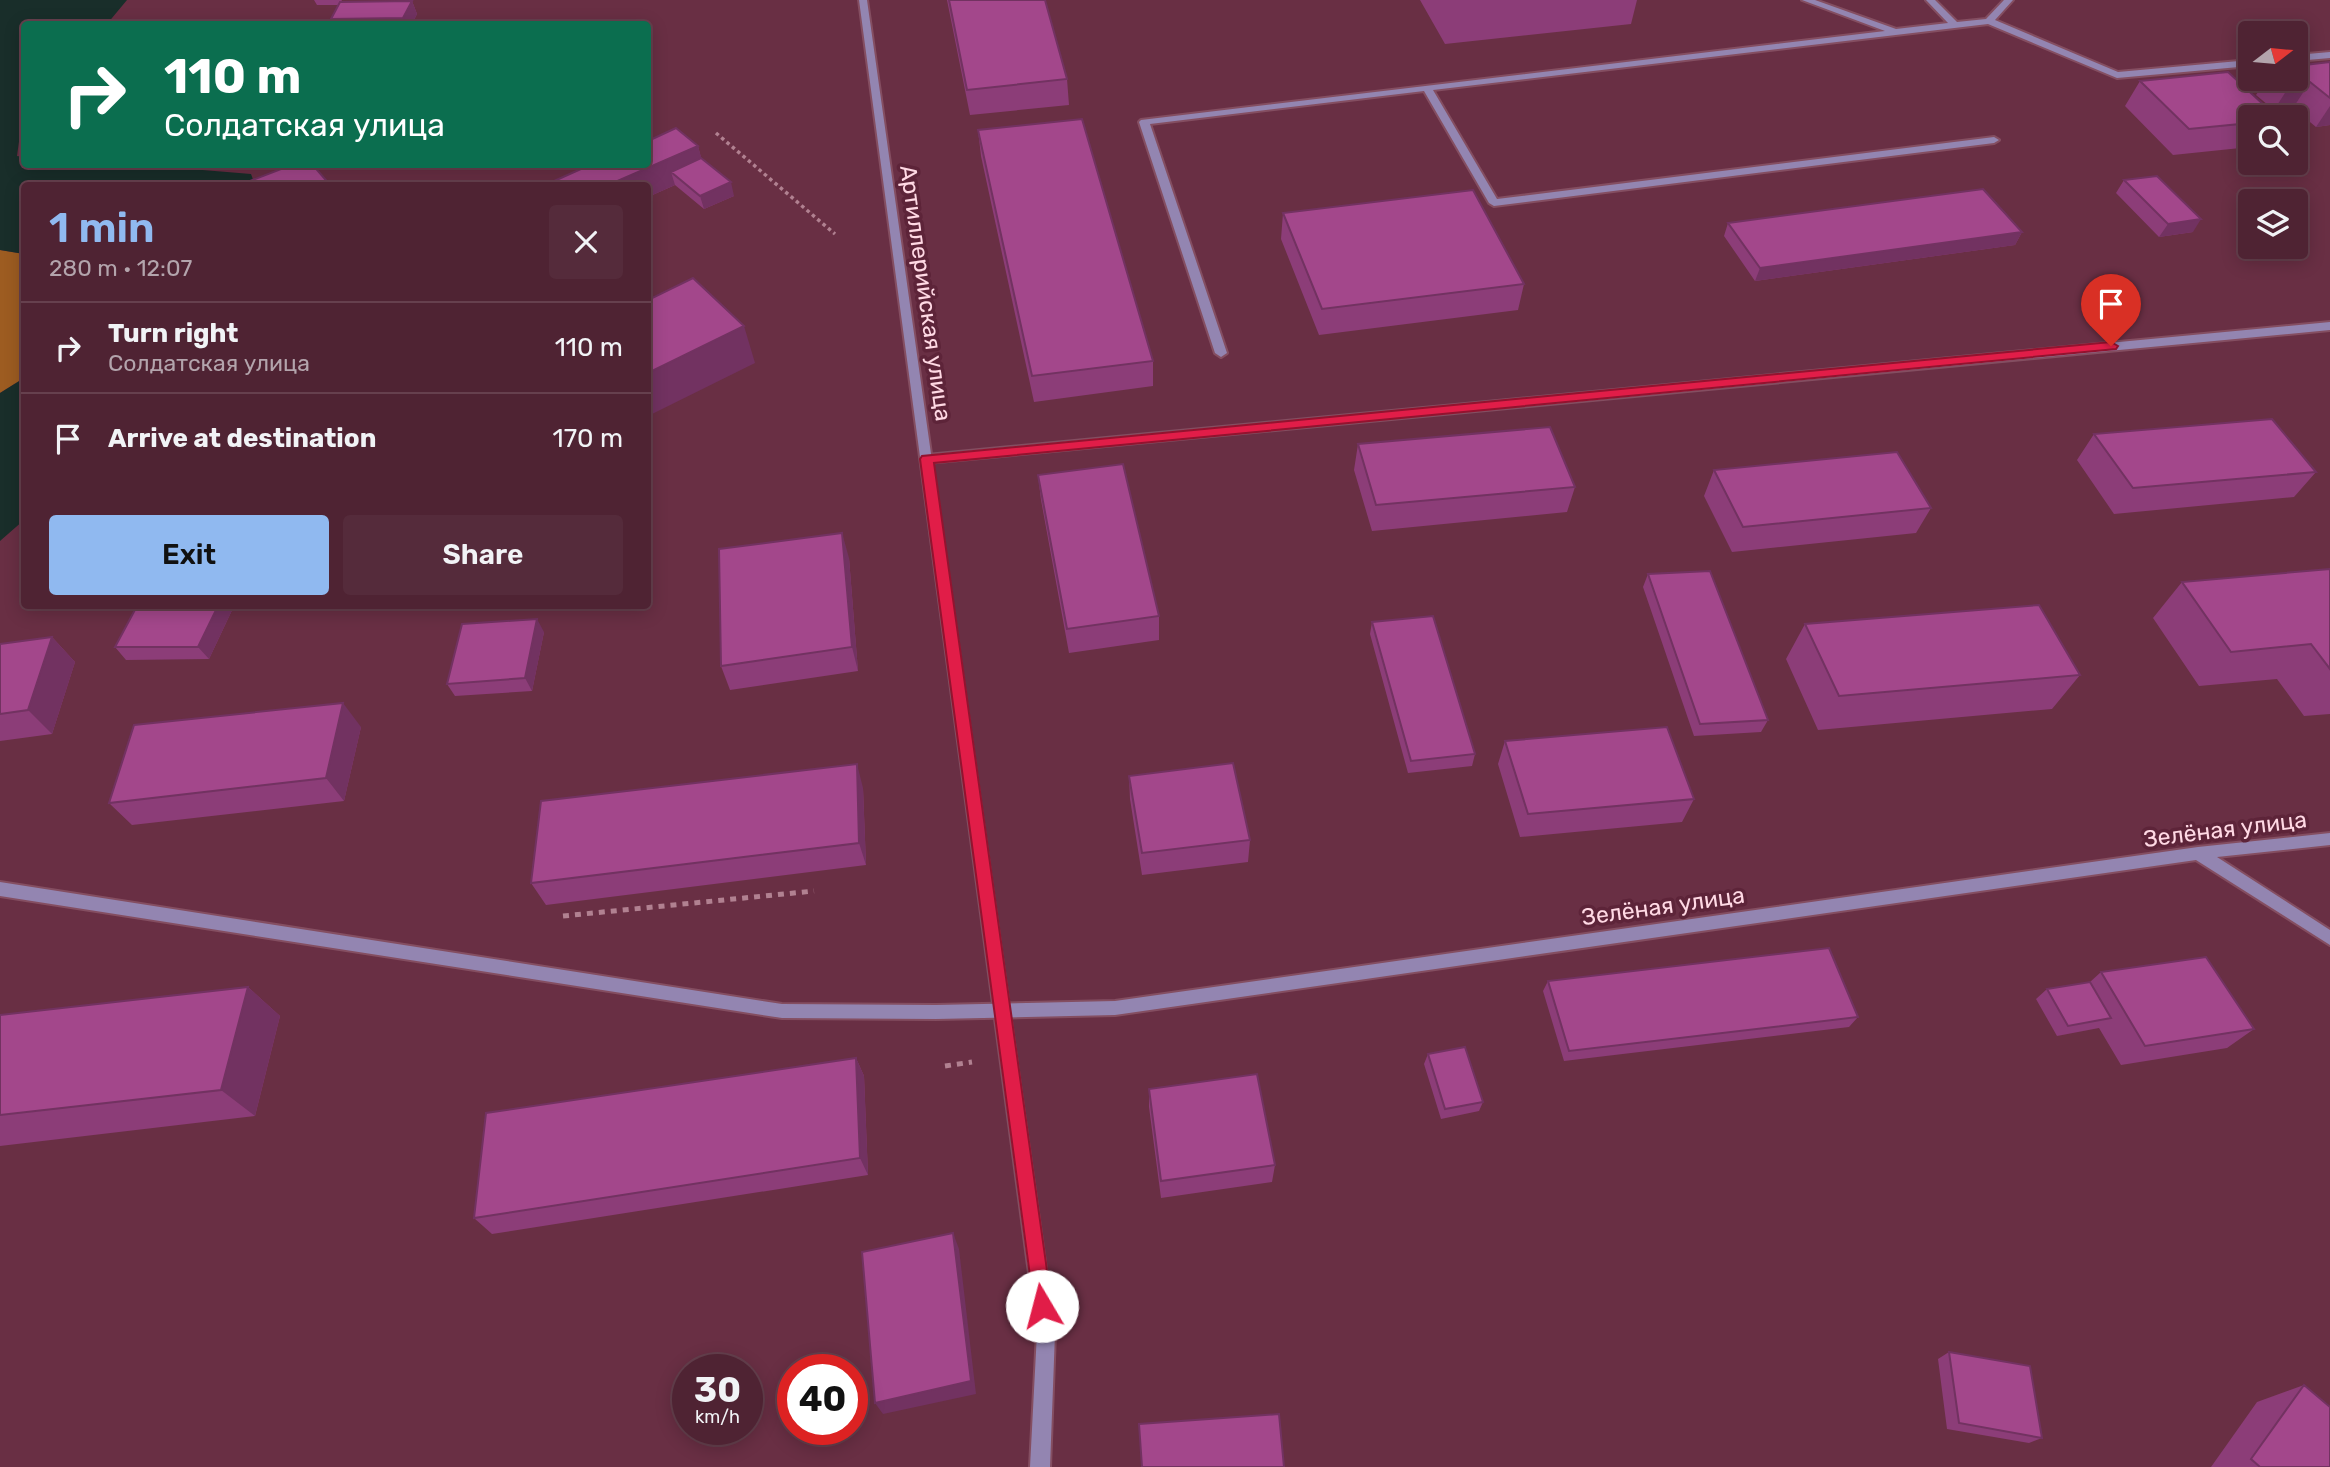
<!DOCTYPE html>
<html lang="en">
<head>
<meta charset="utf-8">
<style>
	body { margin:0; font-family:Rubik,sans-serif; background:#552b3b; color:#f1f3f6; height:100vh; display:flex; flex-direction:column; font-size:26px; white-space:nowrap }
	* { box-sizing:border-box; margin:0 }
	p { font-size:23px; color:#b3a4ac }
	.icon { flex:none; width:38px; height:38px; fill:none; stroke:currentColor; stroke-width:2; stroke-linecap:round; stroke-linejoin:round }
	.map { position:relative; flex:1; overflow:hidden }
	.panel { position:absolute; left:21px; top:182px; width:630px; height:427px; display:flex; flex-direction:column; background:#4f2333; border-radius:7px; box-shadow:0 4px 18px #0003,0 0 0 2px #66404e }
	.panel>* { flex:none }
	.top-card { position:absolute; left:21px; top:21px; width:630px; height:147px; border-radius:7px; box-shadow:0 4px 18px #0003,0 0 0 2px #66404e; background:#0b6e4f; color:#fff; overflow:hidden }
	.needle { width:46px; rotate:74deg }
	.controls { position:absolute; left:2238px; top:21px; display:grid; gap:14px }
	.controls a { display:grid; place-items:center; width:70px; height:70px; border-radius:7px; background:#4f2333; box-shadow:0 4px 18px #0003,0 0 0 2px #66404e; font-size:35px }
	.speed { position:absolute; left:672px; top:1354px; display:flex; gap:14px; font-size:35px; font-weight:700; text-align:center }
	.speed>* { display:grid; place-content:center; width:91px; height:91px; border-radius:50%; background:#4f2333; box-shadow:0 4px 18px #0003,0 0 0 2px #66404e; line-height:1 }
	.speed small { font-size:18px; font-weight:400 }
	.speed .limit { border:10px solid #d22; background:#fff; color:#111 }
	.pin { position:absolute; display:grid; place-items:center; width:60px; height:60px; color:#fff; margin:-72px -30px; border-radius:50% 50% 50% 0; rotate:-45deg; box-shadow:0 0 7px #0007 }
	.pin .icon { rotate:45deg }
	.me { position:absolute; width:77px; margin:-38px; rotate:352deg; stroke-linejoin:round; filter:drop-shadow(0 0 5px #0008) }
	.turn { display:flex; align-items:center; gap:24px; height:147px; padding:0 28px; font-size:32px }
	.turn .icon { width:91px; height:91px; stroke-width:2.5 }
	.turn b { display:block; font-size:49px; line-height:60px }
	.round { display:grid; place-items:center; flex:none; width:74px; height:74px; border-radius:7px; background:#552b3b }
	.headline { display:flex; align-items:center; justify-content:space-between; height:119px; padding:0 28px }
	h1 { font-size:42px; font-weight:600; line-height:52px; color:#90b9f0 }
	.cta { display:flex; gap:14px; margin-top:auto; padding:14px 28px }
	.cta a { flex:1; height:80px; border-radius:7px; background:#90b9f0; color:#111; font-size:28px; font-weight:600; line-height:80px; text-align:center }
	.cta a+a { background:#552b3b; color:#f1f3f6 }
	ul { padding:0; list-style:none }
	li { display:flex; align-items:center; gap:21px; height:91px; padding:0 28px; border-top:2px solid #66404e }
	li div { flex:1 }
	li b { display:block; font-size:26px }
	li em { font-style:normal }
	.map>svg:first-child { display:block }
	.green { fill:#9d5c21 }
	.water { fill:#192e2a }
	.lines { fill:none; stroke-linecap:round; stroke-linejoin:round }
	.service-casing { stroke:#844e61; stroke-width:4 }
	.minor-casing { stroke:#844e61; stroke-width:4 }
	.tertiary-casing { stroke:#844e61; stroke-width:4 }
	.path-far1 { stroke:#b18191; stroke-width:3.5; stroke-dasharray:3.5 3.5; stroke-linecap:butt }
	.path { stroke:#b18191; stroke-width:5; stroke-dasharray:6 6; stroke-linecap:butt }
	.service { fill:#9385b1; fill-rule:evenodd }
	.minor { fill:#9385b1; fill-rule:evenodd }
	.tertiary { fill:#9385b1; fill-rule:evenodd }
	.wall { fill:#8c3d78 }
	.shaded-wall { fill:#723261 }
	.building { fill:#a3478b; stroke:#723261; stroke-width:2 }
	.route { fill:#e11d48; stroke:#92132f; stroke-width:2 }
	.labels { text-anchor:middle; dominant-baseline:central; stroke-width:7; stroke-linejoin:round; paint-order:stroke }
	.street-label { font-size:23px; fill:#ffd9e4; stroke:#5d2439 }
</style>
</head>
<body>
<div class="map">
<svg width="2330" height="1467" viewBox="0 0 2330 1467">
	<rect width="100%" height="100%" fill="#692f44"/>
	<path class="green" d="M0,250L24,254V378L0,393Z"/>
	<path class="water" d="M0,0H127L107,24H24V123L21,127L17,156L24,157V164L142,165L251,174L255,185L24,186V254L0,250Z
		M24,378V520L0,541V393Z"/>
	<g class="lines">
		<g class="service-casing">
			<path id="service" d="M1802,0H1815L1896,29L1948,23L1926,0H1935L1957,22L1986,19L2004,0H2013L1995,20L2118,72L2250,60V66L2117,78L1988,24L1433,90L1497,199L1994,137L1999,140L1994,143L1494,206L1489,203L1424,91L1150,124L1227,353L1221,357L1215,353L1139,122L1141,120L1885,31Z
				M2330,52V58L2296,61V55Z"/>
		</g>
		<g class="minor-casing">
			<path id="minor" d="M2330,322V330L927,463L921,459L927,455Z
				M2330,833V845L2217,857L2330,930V945L2196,860L1115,1015L936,1019L782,1018L0,896V882L782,1004L936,1005L1115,1001L2198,847Z"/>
		</g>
		<g class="tertiary-casing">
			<path id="tertiary" d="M859,0H867L1055,1333L1050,1467H1030L1037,1333Z"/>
		</g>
		<path class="path-far1" d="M716,133L835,234"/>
		<path class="path" d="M563,916L814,891
			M945,1066L972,1062"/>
		<use href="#service" class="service"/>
		<use href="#minor" class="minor"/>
		<use href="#tertiary" class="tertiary"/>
	</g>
	<path class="wall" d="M314,0H342L341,2L412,1L417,14L412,24H333L331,19L338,5H317Z
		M947,0H1045L1067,79L1069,105L970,115Z
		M1420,0H1637L1631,24L1445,44Z
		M2330,62V125L2316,127L2293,108L2274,110L2256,95L2267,79H2296Z
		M2140,81L2250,117V147L2173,155L2125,106Z
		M978,130L1153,361V386L1034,402L981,156Z
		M698,146L701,158L734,196L704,209L675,185L648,197V186L583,168L576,164H590L586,167Z
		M342,164H548L540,169Z
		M2124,180L2193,232L2159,237L2116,193Z
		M1283,213L1524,284L1518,310L1319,335L1281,239Z
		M1728,223L2022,232L2015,245L1755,281L1724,236Z
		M2094,434L2316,472L2294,497L2114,514L2077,460Z
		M1358,444L1575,487L1567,512L1372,531L1354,470Z
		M1714,470L1931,508L1916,533L1732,552L1704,496Z
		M1038,475L1159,616V640L1069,653L1041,500Z
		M849,558L858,671L730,690L721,666Z
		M2330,569V714L2304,716L2277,679L2199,686L2153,618L2182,582Z
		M1648,574L1768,720L1761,732L1694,736L1643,587Z
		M137,606H234L209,659L126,660L115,647Z
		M1372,622L1475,754L1472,766L1408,773L1370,634Z
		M1805,624L2080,675L2052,709L1818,730L1786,659Z
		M544,632L532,691L455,696L447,684Z
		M52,637L75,662L52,734L0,741V644Z
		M361,727L344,801L132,825L109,803Z
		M1505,741L1694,799L1682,822L1520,837L1498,764Z
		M1129,776L1250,840L1248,862L1142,875L1130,799Z
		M863,788L866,865L546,905L531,883Z
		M2101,972L2254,1029L2227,1048L2121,1065L2099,1028L2057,1036L2036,999L2047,989L2090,982Z
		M1548,981L1858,1017L1849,1027L1564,1061L1543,991Z
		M248,987L280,1016L255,1116L0,1146V1015Z
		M1428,1054L1483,1102L1479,1111L1441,1119L1424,1064Z
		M856,1058L864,1076L868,1175L492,1234L474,1218Z
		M1149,1089L1275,1165L1272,1182L1161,1198L1149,1107Z
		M1949,1352L2042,1438L2029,1443L1947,1429L1938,1359Z
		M2304,1385L2330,1467H2211L2257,1402Z"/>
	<path class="shaded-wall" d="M412,1L417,14L412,24H406L403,18Z
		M2310,82L2293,108L2274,110L2290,85Z
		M2330,106V125L2316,127Z
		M698,146L705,171L671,172L675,185L648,197V186H606Z
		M538,164H548L540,169Z
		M731,182L734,196L704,209L700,196Z
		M2201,219L2193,232L2159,237L2168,224Z
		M2022,232L2015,245L1755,281L1760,268Z
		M744,326L755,363L648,416V373Z
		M842,533L849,558L858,671L852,647Z
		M218,606H234L209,659L198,647Z
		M537,619L544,632L532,691L525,678Z
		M52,637L75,662L52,734L28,710Z
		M343,703L361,727L344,801L326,778Z
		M857,764L863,788L866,865L859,843Z
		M248,987L280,1016L255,1116L221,1090Z
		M856,1058L864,1076L868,1175L860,1158Z
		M953,1233L959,1249L976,1394L883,1414L875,1403Z"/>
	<path class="building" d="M949,0H1045L1067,79L967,90Z
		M412,1L403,18L331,19L340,2Z
		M477,21L476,24H436V23Z
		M2330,62V98L2310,82L2290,85L2284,79H2296V66Z
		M2228,72L2277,117H2250V123L2189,129L2140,81Z
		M1082,119L1153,361L1032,376L978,130Z
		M676,128L698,146L606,186H543L592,164H648V141Z
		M701,158L731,182L700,196L671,172Z
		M294,164H312L331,186H254L250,181Z
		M2157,176L2201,219L2168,224L2124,180Z
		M1983,189L2022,232L1760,268L1728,223Z
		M1473,190L1524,284L1322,309L1283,213Z
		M693,278L744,326L648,373V300Z
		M2272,419L2316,472L2133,488L2094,434Z
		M1550,427L1575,487L1376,505L1358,444Z
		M1897,452L1931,508L1743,527L1714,470Z
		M1123,464L1159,616L1067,629L1038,475Z
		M842,533L852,647L721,666L719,549Z
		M2330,569V669L2311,644L2231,652L2182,582Z
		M1710,571L1768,720L1700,724L1648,574Z
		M2039,605L2080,675L1839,696L1805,624Z
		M137,606H218L198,647H115Z
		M1433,616L1475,754L1411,761L1372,622Z
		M537,619L525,678L447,684L462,624Z
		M52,637L28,710L0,714V644Z
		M343,703L326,778L109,803L134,725Z
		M1667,727L1694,799L1528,814L1505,741Z
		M1233,763L1250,840L1142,853L1129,776Z
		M857,764L859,843L531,883L541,801Z
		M1829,948L1858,1017L1569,1051L1548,981Z
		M2206,957L2254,1029L2145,1046L2101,972Z
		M2090,982L2111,1018L2068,1026L2047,989Z
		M248,987L221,1090L0,1115V1015Z
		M1465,1047L1483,1102L1445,1109L1428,1054Z
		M856,1058L860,1158L474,1218L486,1113Z
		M1257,1074L1275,1165L1161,1181L1149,1089Z
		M953,1233L971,1381L875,1403L862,1252Z
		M1949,1352L2030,1366L2042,1438L1959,1423Z
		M2304,1385L2330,1407V1467H2260L2251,1459Z
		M1279,1414L1284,1467H1142L1139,1424Z"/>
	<path class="route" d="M2111,342L2118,346L2116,349L934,463L1052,1306L1049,1313L1042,1316L1035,1313L920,459L922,456Z"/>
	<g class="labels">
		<g class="street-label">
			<text transform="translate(926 293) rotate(82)">Артиллерийская улица</text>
			<text transform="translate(2225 829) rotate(-7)">Зелёная улица</text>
			<text transform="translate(1663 906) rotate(-8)">Зелёная улица</text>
		</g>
	</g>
</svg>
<div class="controls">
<a><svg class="needle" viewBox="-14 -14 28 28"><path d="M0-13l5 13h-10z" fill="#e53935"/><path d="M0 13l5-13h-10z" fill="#b3a4ac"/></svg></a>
<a><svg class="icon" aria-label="search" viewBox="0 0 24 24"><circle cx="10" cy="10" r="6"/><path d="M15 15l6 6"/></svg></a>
<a><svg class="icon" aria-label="layers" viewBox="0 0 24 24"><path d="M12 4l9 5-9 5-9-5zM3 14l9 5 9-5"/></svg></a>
</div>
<div class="speed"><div>30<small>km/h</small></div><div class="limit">40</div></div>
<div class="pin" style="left:2111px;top:346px;background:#d93025"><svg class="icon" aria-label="arrive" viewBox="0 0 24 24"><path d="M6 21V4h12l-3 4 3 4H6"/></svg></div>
<svg class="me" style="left:1042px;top:1306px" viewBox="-20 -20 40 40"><circle r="19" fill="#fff"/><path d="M0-13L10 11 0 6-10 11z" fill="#e11d48"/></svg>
<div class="top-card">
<div class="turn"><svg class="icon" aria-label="right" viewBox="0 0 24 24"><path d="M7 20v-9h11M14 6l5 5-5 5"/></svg><div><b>110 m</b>Солдатская улица</div></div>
</div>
<section class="panel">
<div class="headline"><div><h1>1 min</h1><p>280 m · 12:07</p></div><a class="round"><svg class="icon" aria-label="close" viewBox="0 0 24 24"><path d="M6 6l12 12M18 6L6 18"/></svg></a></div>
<ul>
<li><svg class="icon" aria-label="right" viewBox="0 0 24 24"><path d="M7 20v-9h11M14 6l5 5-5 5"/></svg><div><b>Turn right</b><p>Солдатская улица</p></div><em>110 m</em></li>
<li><svg class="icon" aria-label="arrive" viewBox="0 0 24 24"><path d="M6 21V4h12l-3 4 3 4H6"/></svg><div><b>Arrive at destination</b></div><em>170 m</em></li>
</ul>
<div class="cta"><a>Exit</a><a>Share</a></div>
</section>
</div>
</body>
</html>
